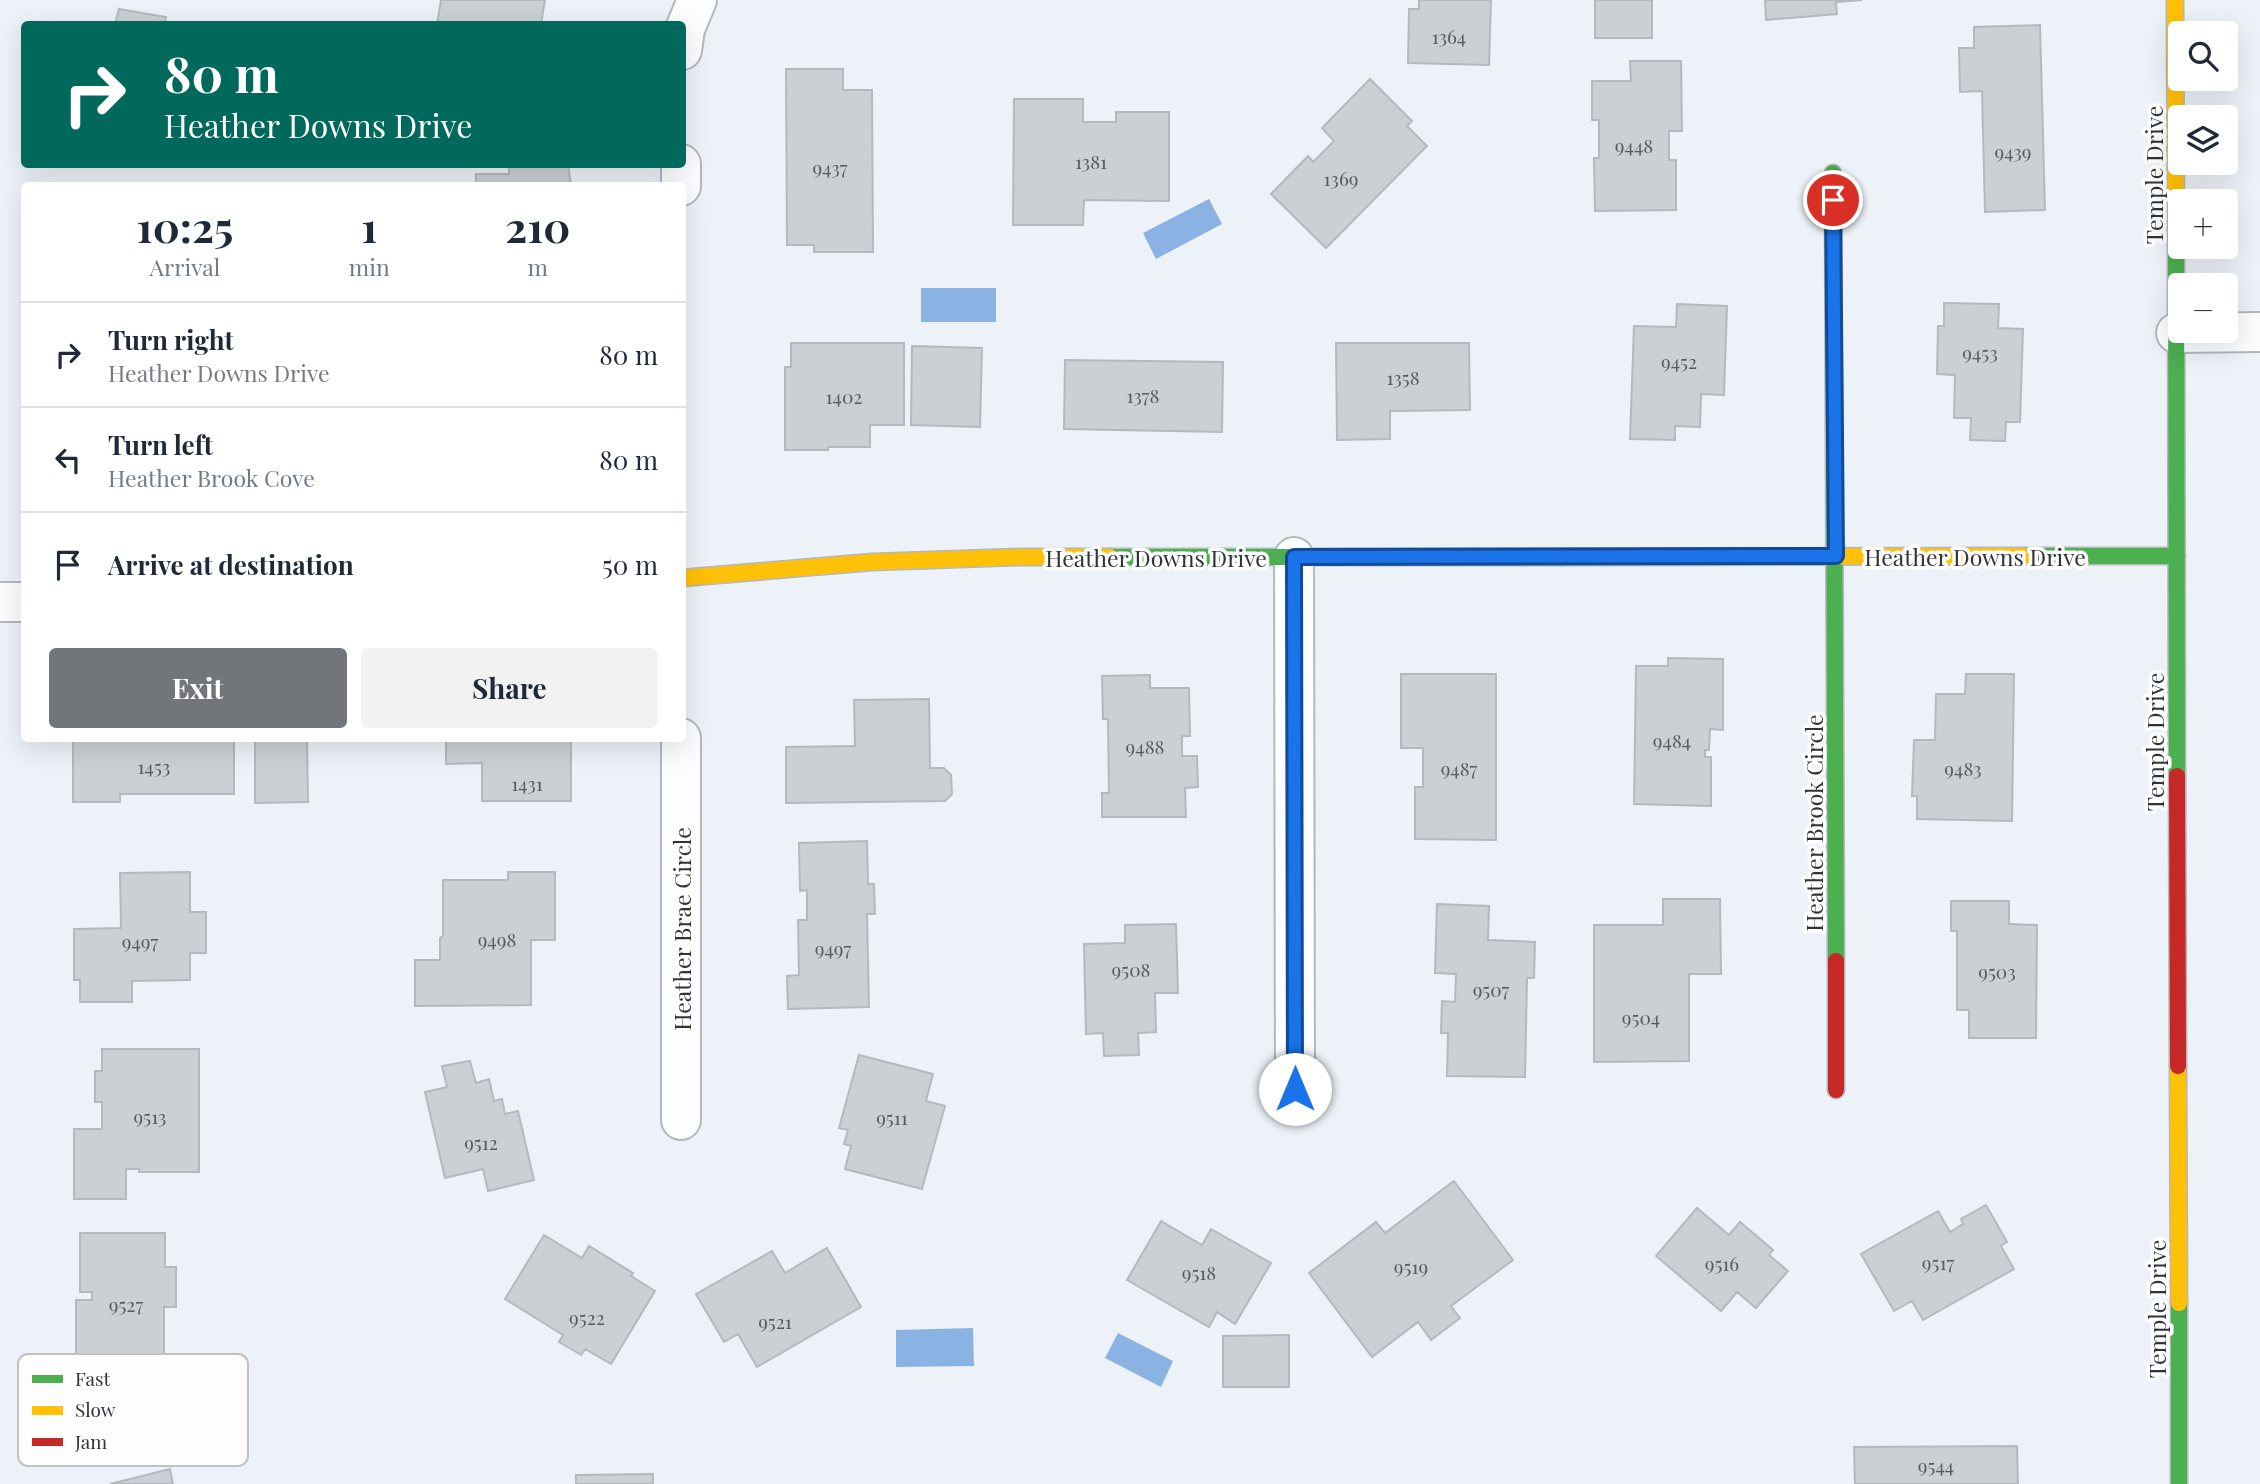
<!DOCTYPE html>
<html lang="en">
<head>
<meta charset="utf-8">
<style>
	body { margin:0; font-family:"Playfair Display",serif; background:#f2f2f3; color:#1f2937; height:100vh; display:flex; flex-direction:column; font-size:26px; white-space:nowrap }
	* { box-sizing:border-box; margin:0 }
	p { font-size:23px; color:#747a83 }
	.icon { flex:none; width:38px; height:38px; fill:none; stroke:currentColor; stroke-width:2; stroke-linecap:round; stroke-linejoin:round }
	.map { position:relative; flex:1; overflow:hidden }
	.drawer { position:absolute; left:21px; top:182px; width:665px; height:560px; display:flex; flex-direction:column; background:#fff; border-radius:7px; box-shadow:0 7px 28px #0002 }
	.drawer>* { flex:none }
	.hud { position:absolute; left:21px; top:21px; width:665px; height:147px; border-radius:7px; box-shadow:0 7px 28px #0002; background:#00695c; color:#fff; overflow:hidden }
	.fabs { position:absolute; left:2168px; top:21px; display:grid; gap:14px }
	.fabs a { display:grid; place-items:center; width:70px; height:70px; border-radius:7px; background:#fff; box-shadow:0 7px 28px #0002; font-size:35px }
	.pin { position:absolute; display:grid; place-items:center; width:60px; height:60px; color:#fff; margin:-30px; border:4px solid #fff; border-radius:50%; box-shadow:0 2px 7px #0007 }
	.me { position:absolute; width:77px; margin:-38px; rotate:0deg; stroke-linejoin:round; filter:drop-shadow(0 0 5px #0008) }
	.turn { display:flex; align-items:center; gap:24px; height:147px; padding:0 28px; font-size:32px }
	.turn .icon { width:91px; height:91px; stroke-width:2.5 }
	.turn b { display:block; font-size:49px; line-height:60px }
	.eta { display:flex; justify-content:space-evenly; align-items:center; height:119px; text-align:center }
	.eta b { font-size:42px; font-weight:700; line-height:49px }
	.primary-button { display:flex; gap:14px; margin-top:auto; padding:14px 28px }
	.primary-button a { flex:1; height:80px; border-radius:7px; background:#72767b; color:#fff; font-size:28px; font-weight:700; line-height:80px; text-align:center }
	.primary-button a+a { background:#f2f2f3; color:#1f2937 }
	ul { padding:0; list-style:none }
	li { display:flex; align-items:center; gap:21px; height:105px; padding:0 28px; border-top:2px solid #e0e1e3 }
	li div { flex:1 }
	li b { display:block; font-size:26px }
	li em { font-style:normal }
	.map>svg:first-child { display:block }
	.water { fill:#8ab3e4 }
	.building { fill:#cbd0d4; stroke:#b5b9be; stroke-width:2 }
	.lines { fill:none; stroke-linecap:round; stroke-linejoin:round }
	.street-casing { stroke:#b4b8bd; stroke-width:42 }
	.fast-casing { stroke:#b4b8bd; stroke-width:19 }
	.slow-casing { stroke:#b4b8bd; stroke-width:19 }
	.jam-casing { stroke:#b4b8bd; stroke-width:19 }
	.street { stroke:#fcfdfe; stroke-width:38 }
	.fast { stroke:#4caf50; stroke-width:16 }
	.slow { stroke:#ffc107; stroke-width:16 }
	.jam { stroke:#c62828; stroke-width:16 }
	.route-casing { stroke:#114b97; stroke-width:18 }
	.route { stroke:#1a73e8; stroke-width:12 }
	.labels { text-anchor:middle; dominant-baseline:central; stroke-width:7; stroke-linejoin:round; paint-order:stroke }
	.number-label { font-size:19px; fill:#575b5f }
	.street-label { font-size:23px; fill:#303438; stroke:#fdfdfd }
	.key { fill:#fdfdfd; stroke:#c0c1c2; stroke-width:2 }
	.key-label { font-size:19px; fill:#303438 }
</style>
</head>
<body>
<div class="map">
<svg width="2260" height="1484" viewBox="0 0 2260 1484">
	<rect width="100%" height="100%" fill="#edf2f8"/>
	<path class="water" d="M1209,199L1222,224L1156,259L1143,233Z
		M921,288H996V322H921Z
		M973,1328L974,1366L896,1367V1330Z
		M1118,1333L1173,1361L1161,1387L1105,1358Z"/>
	<path class="building" d="M441,0H545L541,24H437Z
		M1419,0H1491L1489,65L1408,63L1409,9H1419Z
		M1595,0H1652V38H1595Z
		M1765,0H1862L1836,2L1837,14L1766,20Z
		M119,9L166,17L165,24H115Z
		M2040,25L2045,210L1985,212L1982,91L1960,92L1959,48H1974V27Z
		M1630,61H1681L1682,131H1669V160H1676V210L1595,211L1594,158H1599V120H1592V81H1631Z
		M786,69H843V90H872L873,252H814V245H787Z
		M1370,79L1412,121L1407,126L1427,146L1326,248L1271,194L1308,156L1313,162L1334,141L1322,128Z
		M1014,99H1083V122H1116V112H1169V201L1084,200L1083,225H1013Z
		M509,164H568L571,186H476V174H509Z
		M1944,303L1999,304L1998,328L2023,329L2020,422H2006L2005,441L1970,440L1971,418H1954L1955,375L1937,374L1938,326H1944Z
		M1677,304L1727,306L1724,395L1701,394L1700,427L1675,426V440L1630,439L1634,326L1676,327Z
		M791,343H904V425H870V447H828V450H785V367H791Z
		M1336,343H1469L1470,410L1390,411V439L1337,440Z
		M912,346L982,348L980,427L911,425Z
		M1065,360L1223,362L1222,432L1064,429Z
		M1668,658L1723,659V730L1710,729L1709,750H1705V757H1711V806L1634,804L1636,666H1668Z
		M1401,674H1496V840L1415,839V787H1423V748H1401Z
		M1966,674H2014L2012,821L1917,819V796H1912L1914,740H1935L1936,694H1965Z
		M1150,675V688H1189L1190,736H1182V756H1197L1198,787L1185,788L1186,817H1102V793H1109L1108,719H1103L1102,676Z
		M929,699L930,768H944L951,775L952,794L945,801L786,803V747L855,746L854,700Z
		M73,738H234V794H120V802H73Z
		M255,738H307L308,802L255,803Z
		M446,738H571V801H482V763L446,764Z
		M867,841L868,884H874L875,914H867L869,1007L788,1009L787,976L799,975L798,920H807V890L800,891L799,843Z
		M190,872V912H206V953H190V980L132,981V1002H80V980H74V929L121,928L120,873Z
		M508,872H555V940H531V1005L415,1006V960H440V938L443,936V880H508Z
		M1663,899H1720L1721,974H1689V1061L1594,1062V925H1663Z
		M1951,901H2009V924L2037,925L2036,1038H1969V1010H1957V931H1951Z
		M1437,904L1489,906L1488,940L1535,942L1534,978H1527L1525,1077L1447,1076L1448,1033H1441L1442,1001L1455,1002L1456,974L1435,973Z
		M1176,924L1178,993H1155L1156,1032L1138,1033L1139,1055L1104,1056L1103,1033L1086,1034L1084,944L1125,943V925Z
		M102,1049H199V1172H139V1169H126V1199H74V1129H102V1102H95V1071H102Z
		M859,1055L933,1074L926,1101L945,1106L922,1189L845,1169L851,1146L844,1144L848,1130L839,1128Z
		M470,1061L476,1083L489,1079L494,1101L502,1099L505,1114L518,1111L534,1180L488,1191L483,1169L445,1178L425,1092L447,1087L442,1066Z
		M1454,1181L1513,1260L1451,1306L1460,1318L1431,1340L1418,1322L1372,1357L1309,1273L1376,1222L1385,1233Z
		M1986,1205L2007,1242L2001,1246L2014,1269L1923,1320L1912,1301L1894,1311L1861,1254L1938,1211L1950,1232L1963,1224L1961,1219Z
		M1697,1208L1729,1235L1740,1222L1773,1250L1769,1255L1788,1271L1756,1308L1737,1292L1721,1311L1656,1256Z
		M1161,1221L1202,1245L1211,1229L1271,1263L1235,1324L1217,1312L1209,1327L1127,1280Z
		M80,1233H165V1267H176V1307H164V1377H76V1300H92V1292H80Z
		M544,1235L582,1258L589,1246L633,1273L631,1276L655,1291L611,1364L585,1349L581,1355L559,1342L563,1335L505,1299Z
		M827,1248L861,1307L757,1367L738,1334L724,1342L696,1294L772,1251L785,1273Z
		M1289,1335V1387H1223V1336Z
		M2017,1446L2018,1484H1855L1854,1447Z
		M170,1469L173,1484H110Z
		M653,1474V1484H576V1475Z"/>
	<g class="lines">
		<g class="street-casing">
			<path id="street" d="M682,50L685,29L697,0
				M681,164V186
				M2176,333L2260,332
				M1294,557L1295,1089
				M0,602H24
				M681,1120V738"/>
		</g>
		<g class="fast-casing">
			<path id="fast" d="M1833,173L1836,961
				M2176,239L2177,776
				M2024,556H2177
				M1110,557H1562
				M2179,1303V1484"/>
		</g>
		<g class="slow-casing">
			<path id="slow" d="M2175,0L2176,239
				M1562,557L2024,556
				M682,578L872,562L1021,557H1110
				M2178,1066L2179,1303"/>
		</g>
		<g class="jam-casing">
			<path id="jam" d="M2177,776L2178,1066
				M1836,961V1090"/>
		</g>
		<use href="#street" class="street"/>
		<use href="#fast" class="fast"/>
		<use href="#slow" class="slow"/>
		<use href="#jam" class="jam"/>
	</g>
	<g class="lines">
		<g class="route-casing">
			<path id="route" d="M1295,1089L1294,557L1836,556L1833,200"/>
		</g>
		<use href="#route" class="route"/>
	</g>
	<g class="labels">
		<g class="number-label">
			<text x="1449" y="36">1364</text>
			<text x="1634" y="145">9448</text>
			<text x="2013" y="151">9439</text>
			<text x="1091" y="161">1381</text>
			<text x="830" y="167">9437</text>
			<text x="1341" y="178">1369</text>
			<text x="1980" y="352">9453</text>
			<text x="1679" y="361">9452</text>
			<text x="1403" y="377">1358</text>
			<text x="1143" y="395">1378</text>
			<text x="844" y="396">1402</text>
			<text x="1672" y="740">9484</text>
			<text x="1145" y="746">9488</text>
			<text x="154" y="766">1453</text>
			<text x="1459" y="768">9487</text>
			<text x="1963" y="768">9483</text>
			<text x="527" y="783">1431</text>
			<text x="497" y="939">9498</text>
			<text x="140" y="941">9497</text>
			<text x="833" y="948">9497</text>
			<text x="1131" y="969">9508</text>
			<text x="1997" y="971">9503</text>
			<text x="1491" y="989">9507</text>
			<text x="1641" y="1017">9504</text>
			<text x="150" y="1116">9513</text>
			<text x="892" y="1117">9511</text>
			<text x="481" y="1142">9512</text>
			<text x="1938" y="1262">9517</text>
			<text x="1722" y="1263">9516</text>
			<text x="1411" y="1266">9519</text>
			<text x="1199" y="1272">9518</text>
			<text x="126" y="1304">9527</text>
			<text x="587" y="1317">9522</text>
			<text x="775" y="1321">9521</text>
			<text x="1936" y="1465">9544</text>
		</g>
		<g class="street-label">
			<text transform="translate(2153 175) rotate(-90)">Temple Drive</text>
			<text x="1975" y="556">Heather Downs Drive</text>
			<text x="1156" y="557">Heather Downs Drive</text>
			<text transform="translate(2154 742) rotate(-90)">Temple Drive</text>
			<text transform="translate(1813 823) rotate(-90)">Heather Brook Circle</text>
			<text transform="translate(681 929) rotate(-90)">Heather Brae Circle</text>
			<text transform="translate(2156 1309) rotate(-90)">Temple Drive</text>
		</g>
	</g>
	<rect x="18" y="1354" width="230" height="112" rx="10" class="key"/>
	<rect x="32" y="1375" width="31" height="8" fill="#4caf50"/>
	<rect x="32" y="1406" width="31" height="9" fill="#ffc107"/>
	<rect x="32" y="1438" width="31" height="8" fill="#c62828"/>
	<g class="key-label">
		<text x="75" y="1386">Fast</text>
		<text x="75" y="1417">Slow</text>
		<text x="75" y="1449">Jam</text>
	</g>
</svg>
<div class="fabs">
<a><svg class="icon" aria-label="search" viewBox="0 0 24 24"><circle cx="10" cy="10" r="6"/><path d="M15 15l6 6"/></svg></a>
<a><svg class="icon" aria-label="layers" viewBox="0 0 24 24"><path d="M12 4l9 5-9 5-9-5zM3 14l9 5 9-5"/></svg></a>
<a>+</a>
<a>−</a>
</div>
<div class="pin" style="left:1833px;top:200px;background:#d93025"><svg class="icon" aria-label="arrive" viewBox="0 0 24 24"><path d="M6 21V4h12l-3 4 3 4H6"/></svg></div>
<svg class="me" style="left:1295px;top:1089px" viewBox="-20 -20 40 40"><circle r="19" fill="#fff"/><path d="M0-13L10 11 0 6-10 11z" fill="#1a73e8"/></svg>
<div class="hud">
<div class="turn"><svg class="icon" aria-label="right" viewBox="0 0 24 24"><path d="M7 20v-9h11M14 6l5 5-5 5"/></svg><div><b>80 m</b>Heather Downs Drive</div></div>
</div>
<section class="drawer">
<div class="eta">
<div><b>10:25</b><p>Arrival</p></div>
<div><b>1</b><p>min</p></div>
<div><b>210</b><p>m</p></div>
</div>
<ul>
<li><svg class="icon" aria-label="right" viewBox="0 0 24 24"><path d="M7 20v-9h11M14 6l5 5-5 5"/></svg><div><b>Turn right</b><p>Heather Downs Drive</p></div><em>80 m</em></li>
<li><svg class="icon" aria-label="left" viewBox="0 0 24 24"><path d="M17 20v-9H6M10 6l-5 5 5 5"/></svg><div><b>Turn left</b><p>Heather Brook Cove</p></div><em>80 m</em></li>
<li><svg class="icon" aria-label="arrive" viewBox="0 0 24 24"><path d="M6 21V4h12l-3 4 3 4H6"/></svg><div><b>Arrive at destination</b></div><em>50 m</em></li>
</ul>
<div class="primary-button"><a>Exit</a><a>Share</a></div>
</section>
</div>
</body>
</html>
